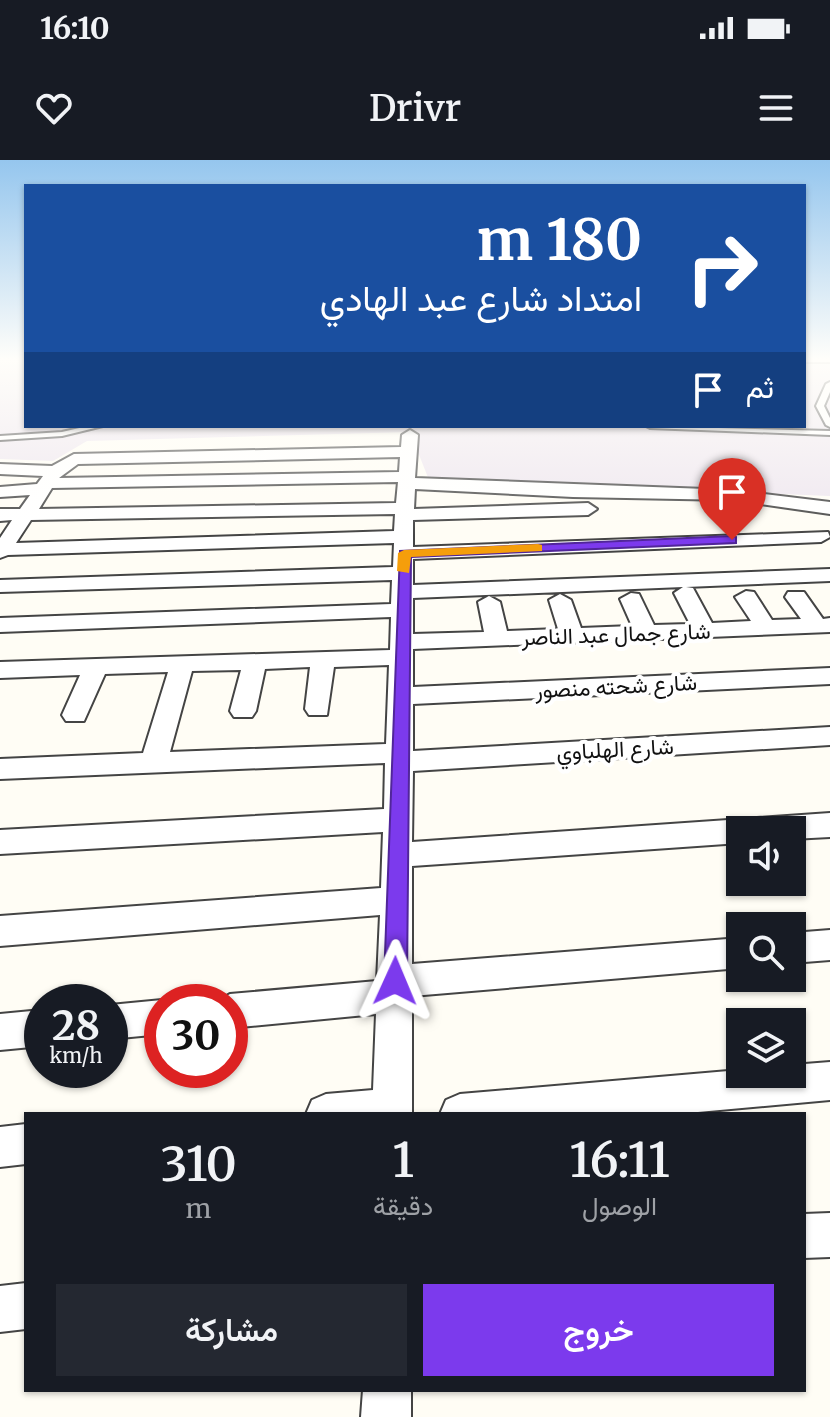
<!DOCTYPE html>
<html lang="ar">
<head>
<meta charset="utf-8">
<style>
	body { margin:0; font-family:Merriweather,Vazirmatn,serif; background:#242831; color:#f1f3f6; direction:rtl; height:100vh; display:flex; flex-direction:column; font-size:30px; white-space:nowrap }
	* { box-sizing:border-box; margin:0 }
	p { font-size:26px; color:#9ea1a6 }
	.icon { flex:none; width:44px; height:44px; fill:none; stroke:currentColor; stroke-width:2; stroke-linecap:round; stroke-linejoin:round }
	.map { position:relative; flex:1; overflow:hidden; direction:ltr }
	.panel { position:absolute; left:24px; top:952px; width:782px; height:280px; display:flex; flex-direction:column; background:#171b24; border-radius:0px; box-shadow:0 2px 6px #0004; direction:rtl }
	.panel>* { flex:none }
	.guide { position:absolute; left:24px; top:24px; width:782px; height:244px; border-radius:0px; box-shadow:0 2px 6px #0004; direction:rtl; background:#1a4fa0; color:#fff; overflow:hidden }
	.controls { position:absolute; left:726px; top:656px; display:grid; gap:16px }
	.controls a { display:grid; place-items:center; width:80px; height:80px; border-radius:0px; background:#171b24; box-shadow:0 2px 6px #0004; font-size:40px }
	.speed { position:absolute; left:24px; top:824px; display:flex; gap:16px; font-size:40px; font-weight:700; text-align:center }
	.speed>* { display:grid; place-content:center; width:104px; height:104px; border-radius:50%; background:#171b24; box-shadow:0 2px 6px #0004; line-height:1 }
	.speed small { font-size:20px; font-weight:400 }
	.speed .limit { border:12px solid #d22; background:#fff; color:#111 }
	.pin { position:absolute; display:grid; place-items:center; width:68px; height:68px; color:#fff; margin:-82px -34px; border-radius:50% 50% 50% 0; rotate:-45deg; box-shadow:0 0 8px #0007 }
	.pin .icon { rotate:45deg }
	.me { position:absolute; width:88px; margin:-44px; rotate:1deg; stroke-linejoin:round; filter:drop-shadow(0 0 6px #0008) }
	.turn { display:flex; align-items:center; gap:28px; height:168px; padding:0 32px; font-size:36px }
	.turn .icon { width:104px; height:104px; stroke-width:2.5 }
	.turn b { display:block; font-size:56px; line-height:68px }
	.then { display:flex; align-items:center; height:76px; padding:0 32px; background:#0003; gap:16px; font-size:30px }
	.eta { display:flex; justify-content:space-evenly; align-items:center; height:136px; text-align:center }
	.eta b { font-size:48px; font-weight:600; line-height:56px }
	.action { display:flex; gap:16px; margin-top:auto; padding:16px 32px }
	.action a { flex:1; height:92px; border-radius:0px; background:#7c3aed; color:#fff; font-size:32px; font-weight:600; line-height:92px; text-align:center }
	.action a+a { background:#242831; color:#f1f3f6 }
	.status { display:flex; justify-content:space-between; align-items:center; height:56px; padding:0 40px; background:#171b24; direction:ltr }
	.status svg { height:22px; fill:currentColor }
	header { display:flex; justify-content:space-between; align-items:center; height:104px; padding:0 32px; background:#171b24; font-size:36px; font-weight:600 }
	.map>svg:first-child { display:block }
	.industrial { fill:#eee6ef }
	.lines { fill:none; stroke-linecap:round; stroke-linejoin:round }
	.service-casing { stroke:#444; stroke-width:4 }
	.minor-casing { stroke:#444; stroke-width:4 }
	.service { fill:#fff; fill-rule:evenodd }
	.minor { fill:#fff; fill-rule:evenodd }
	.route { fill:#7c3aed; stroke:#51269a; stroke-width:2 }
	.slow { fill:#f59e0b }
	.labels { text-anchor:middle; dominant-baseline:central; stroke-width:8; stroke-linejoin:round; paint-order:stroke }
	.street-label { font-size:22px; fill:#111; stroke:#fff }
</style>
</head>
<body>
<div class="status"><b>16:10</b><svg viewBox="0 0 49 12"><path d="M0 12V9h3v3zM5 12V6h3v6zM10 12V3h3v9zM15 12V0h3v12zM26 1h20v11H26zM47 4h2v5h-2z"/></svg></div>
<header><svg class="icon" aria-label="menu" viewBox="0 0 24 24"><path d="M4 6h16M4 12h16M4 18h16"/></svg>Drivr<svg class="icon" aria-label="heart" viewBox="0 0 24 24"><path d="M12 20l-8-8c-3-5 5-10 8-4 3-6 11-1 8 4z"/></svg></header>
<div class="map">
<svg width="830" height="1257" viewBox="0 0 830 1257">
	<rect width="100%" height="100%" fill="#fffdf5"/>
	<path class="industrial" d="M0,199H26V266H804V199H830V336L429,320L410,272L87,281L53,301L0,299Z"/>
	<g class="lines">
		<g class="service-casing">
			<path id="service" d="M804,199H830V202H804Z
				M830,222V232L824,246L830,258V267L826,265L816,246L826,224Z
				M88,266H103L62,276L0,280V276L62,272Z
				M646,266L830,271V275L650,268Z"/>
		</g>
		<g class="minor-casing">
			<path id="minor" d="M410,270L418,275L415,318L732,330L830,342V354L732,340L573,337L415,329L414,349L588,343L597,349L588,355L413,360V387L828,372L830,377L821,382L413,399V425L830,409V421L686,427L693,428L712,463L751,461L735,437L746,431L754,432L772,460L801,459L785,437L788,432H804L823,459L830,458V472L413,489V527L830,508V524L413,544V591L830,567V585L413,611L412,682L830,653V677L792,679V670H740V683L412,706V804L740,778V808L412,836V954H306L312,940L326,934L373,930L376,854L230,868V842H216L230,834L377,821L380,755L0,786V756L381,728L383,672L0,694V670L384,649L385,603L0,619V599L143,593L168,512L105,514L84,561H66L62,555L80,515L0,518V502L390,490L391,457L0,472V458L391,444L392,420L0,432V420L393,407L394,383L8,395L0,398V378L12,360L0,361V349H20L30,335L0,337V327L37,324L43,316L0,314V304L52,306L74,294L401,287L402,275ZM400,297L399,312L59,318L78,304ZM398,322L396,343L39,349L52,328ZM395,354L394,371L16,383L31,360ZM683,427L674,433L690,464L654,465L639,434L631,433L620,439L632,466L581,468L571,440L560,434L549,440L558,469L507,471L500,442L489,436L478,442L484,472L413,474V438ZM389,505L386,584L170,592L192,511L241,510L230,551L234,557H252L256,551L265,509L310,507L305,549L309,555H327L334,507Z
				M830,770V800L792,803V773Z
				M162,840L168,842H162V874L110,879V845Z
				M42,850V886L0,890V854Z
				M830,902V940L676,954H440L446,940L460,934L740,910V914H792V905Z
				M26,964V1004L0,1007V967Z
				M830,1053V1097L804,1098V1054Z
				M26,1123V1169L0,1172V1126Z
				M363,1230H411V1257H361Z"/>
		</g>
		<use href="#service" class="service"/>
		<use href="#minor" class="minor"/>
	</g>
	<linearGradient id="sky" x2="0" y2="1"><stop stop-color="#95c6ee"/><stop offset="0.53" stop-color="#fffefa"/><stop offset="1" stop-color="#fffefa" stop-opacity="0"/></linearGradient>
	<rect width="830" height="375" fill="url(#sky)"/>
	<path class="route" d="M732,376L736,377V383L411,397L407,821L403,828L395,831L387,828L384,821L400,391Z"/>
	<path class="slow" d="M538,384L542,385V391L411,397L409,413L397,411L398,393L404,390Z"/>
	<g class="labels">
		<g class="street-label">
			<text transform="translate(616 474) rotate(-2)">شارع جمال عبد الناصر</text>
			<text transform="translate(616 526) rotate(-3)">شارع شحته منصور</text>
			<text transform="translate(615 589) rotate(-3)">شارع الهلباوي</text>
		</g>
	</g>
</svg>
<div class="controls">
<a><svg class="icon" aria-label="sound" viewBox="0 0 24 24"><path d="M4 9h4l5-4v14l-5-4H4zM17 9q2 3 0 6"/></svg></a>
<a><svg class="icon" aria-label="search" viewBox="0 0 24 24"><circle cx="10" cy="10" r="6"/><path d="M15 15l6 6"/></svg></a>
<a><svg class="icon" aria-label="layers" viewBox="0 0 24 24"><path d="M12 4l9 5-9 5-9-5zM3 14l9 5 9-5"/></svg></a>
</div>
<div class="speed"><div>28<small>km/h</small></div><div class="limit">30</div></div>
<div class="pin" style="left:732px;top:380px;background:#d93025"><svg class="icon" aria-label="arrive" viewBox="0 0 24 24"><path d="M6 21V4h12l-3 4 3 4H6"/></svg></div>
<svg class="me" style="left:395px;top:821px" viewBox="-20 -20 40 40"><path d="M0-17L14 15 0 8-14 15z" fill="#7c3aed" stroke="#fff" stroke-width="4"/></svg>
<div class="guide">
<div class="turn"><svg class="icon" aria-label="right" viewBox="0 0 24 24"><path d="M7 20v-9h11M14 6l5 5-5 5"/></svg><div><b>180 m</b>امتداد شارع عبد الهادي</div></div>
<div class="then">ثم<svg class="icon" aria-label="arrive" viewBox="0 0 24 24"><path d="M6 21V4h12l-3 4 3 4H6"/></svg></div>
</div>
<section class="panel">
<div class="eta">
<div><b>16:11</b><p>الوصول</p></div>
<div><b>1</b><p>دقيقة</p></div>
<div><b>310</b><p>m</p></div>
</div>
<div class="action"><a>خروج</a><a>مشاركة</a></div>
</section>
</div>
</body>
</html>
